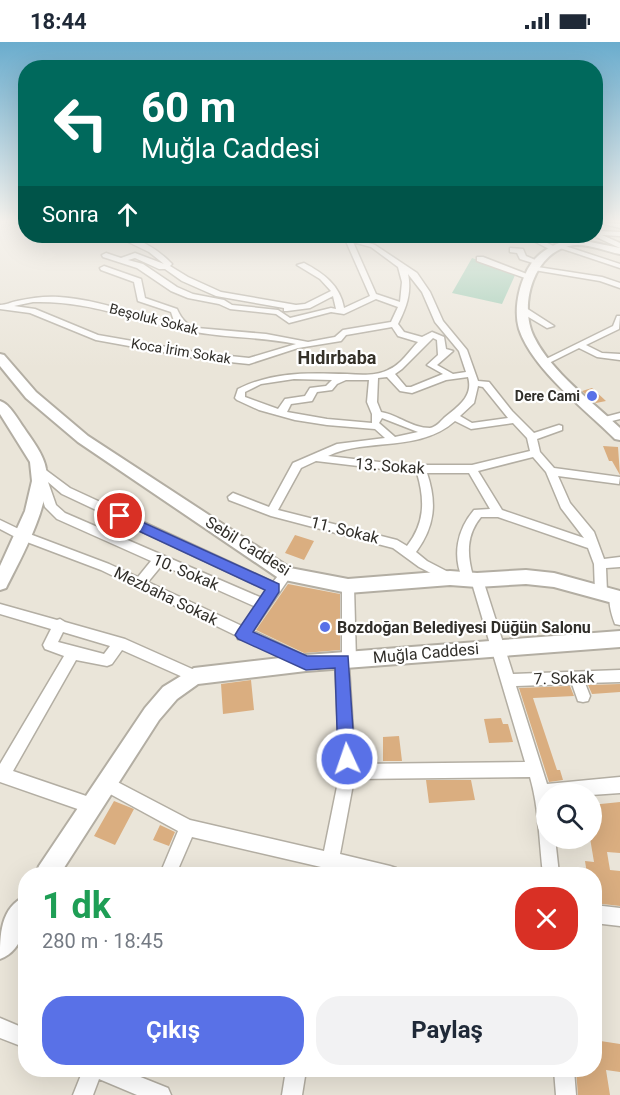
<!DOCTYPE html>
<html lang="tr">
<head>
<meta charset="utf-8">
<style>
	body { margin:0; font-family:Roboto,sans-serif; background:#f2f2f3; color:#1f2937; height:100vh; display:flex; flex-direction:column; font-size:22px; white-space:nowrap }
	* { box-sizing:border-box; margin:0 }
	p { font-size:20px; color:#747a83 }
	.icon { flex:none; width:33px; height:33px; fill:none; stroke:currentColor; stroke-width:2; stroke-linecap:round; stroke-linejoin:round }
	.map { position:relative; flex:1; overflow:hidden }
	.details { position:absolute; left:18px; top:825px; width:584px; height:210px; display:flex; flex-direction:column; background:#fff; border-radius:24px; box-shadow:0 6px 24px #0002 }
	.details>* { flex:none }
	.guide { position:absolute; left:18px; top:18px; width:585px; height:183px; border-radius:24px; box-shadow:0 6px 24px #0002; background:#00695c; color:#fff; overflow:hidden }
	.buttons { position:absolute; left:536px; top:741px; display:grid; gap:12px }
	.buttons a { display:grid; place-items:center; width:66px; height:66px; border-radius:50%; background:#fff; box-shadow:0 6px 24px #0002; font-size:30px }
	.pin { position:absolute; display:grid; place-items:center; width:51px; height:51px; color:#fff; margin:-26px; border:3px solid #fff; border-radius:50%; box-shadow:0 2px 6px #0007 }
	.me { position:absolute; width:66px; margin:-33px; rotate:357deg; stroke-linejoin:round; filter:drop-shadow(0 0 4px #0008) }
	.turn { display:flex; align-items:center; gap:21px; height:126px; padding:0 24px; font-size:27px }
	.turn .icon { width:78px; height:78px; stroke-width:2.5 }
	.turn b { display:block; font-size:42px; line-height:51px }
	.then { display:flex; align-items:center; height:57px; padding:0 24px; background:#0003; gap:12px; font-size:22px }
	.round { display:grid; place-items:center; flex:none; width:63px; height:63px; border-radius:24px; background:#f2f2f3 }
	.overview { display:flex; align-items:center; justify-content:space-between; height:102px; padding:0 24px }
	h1 { font-size:36px; font-weight:700; line-height:45px; color:#1e9e55 }
	.primary-button { display:flex; gap:12px; margin-top:auto; padding:12px 24px }
	.primary-button a { flex:1; height:69px; border-radius:24px; background:#5971e7; color:#fff; font-size:24px; font-weight:700; line-height:69px; text-align:center }
	.primary-button a+a { background:#f2f2f3; color:#1f2937 }
	.status { display:flex; justify-content:space-between; align-items:center; height:42px; padding:0 30px; background:#fff; direction:ltr }
	.status svg { height:16px; fill:currentColor }
	.map>svg:first-child { display:block }
	.green { fill:#9ccbb3 }
	.building { fill:#daae80 }
	.lines { fill:none; stroke-linecap:round; stroke-linejoin:round }
	.street-casing { stroke:#b3aea3; stroke-width:3 }
	.secondary-casing { stroke:#b3aea3; stroke-width:4 }
	.street { fill:#fff; fill-rule:evenodd }
	.secondary { fill:#fff; fill-rule:evenodd }
	.route { fill:#5971e7; stroke:#3a4996; stroke-width:1.5 }
	.poi-dot { fill:#5971e7; stroke:#fff; stroke-width:2 }
	.labels { text-anchor:middle; dominant-baseline:central; stroke-width:4.5; stroke-linejoin:round; paint-order:stroke }
	.far-street-label { font-size:14px; fill:#302e29; stroke:#fff }
	.far-poi-label { font-size:14px; font-weight:bold; fill:#302e29; stroke:#fff; text-anchor:end }
	.street-label { font-size:16px; fill:#302e29; stroke:#fff }
	.poi-label { font-size:16px; font-weight:bold; fill:#302e29; stroke:#fff; text-anchor:start }
	.far-district-label { font-size:18px; font-weight:bold; fill:#353128; stroke:#fff }
</style>
</head>
<body>
<div class="status"><b>18:44</b><svg viewBox="0 0 49 12"><path d="M0 12V9h3v3zM5 12V6h3v6zM10 12V3h3v9zM15 12V0h3v12zM26 1h20v11H26zM47 4h2v5h-2z"/></svg></div>
<div class="map">
<svg width="620" height="1053" viewBox="0 0 620 1053">
	<rect width="100%" height="100%" fill="#eae5d9"/>
	<path class="green" d="M472,216L516,231L502,262L452,251Z"/>
	<path class="building" d="M592,346L606,359L596,361L582,349Z
		M603,404L618,405L620,433L612,419H609Z
		M295,493L314,499L304,518L285,511Z
		M288,542L340,552V608L304,611L256,588Z
		M251,638L254,668L223,672L221,642Z
		M620,642V650L592,652L588,643Z
		M570,644L574,654L533,656L557,728H560L563,738L549,740L519,646Z
		M501,676L503,682H508L513,700L489,701L484,677Z
		M399,694L402,719H383V695Z
		M426,738H471L475,758L429,761Z
		M114,759L134,767L115,803L94,794Z
		M620,760V811L607,810L610,828L620,829V864L594,861V832H587L585,819L594,820L590,796L591,763Z
		M160,783L175,790L169,804L153,798Z
		M594,998L620,1002V1030L606,1028L610,1053H578L576,1028H594Z"/>
	<g class="lines">
		<g class="street-casing">
			<path id="street" d="M596,179L620,182V186L596,180Z
				M596,189L620,190V194L602,193L620,201V206L594,194Z
				M116,194C134,192 159,208 172,222L170,224L188,235L221,250L296,263L305,262L331,249L320,237L297,223L304,221C323,231 340,243 344,266L370,254L345,197L339,194H347L375,203L417,231L430,250L443,279L467,308L478,339L489,340L512,369L534,391L559,383L562,384V388L537,397L540,410L554,426L620,435L619,442L558,434L570,461L594,490L604,517L620,515V525L606,526L607,550L605,554H597L595,550L594,522L588,506L498,475H481C466,493 467,513 473,534L481,535L483,538L513,632L620,628V640L585,641L590,654L588,659L583,660L578,659L572,642L516,644L547,742L620,735V751L591,753V752H546V796H555L559,832H543C539,799 539,766 530,735L354,737L340,812L390,824L396,826L398,832H356L337,828L336,832H320L321,825L192,795L176,832H160L178,789L101,747L98,742L101,737L106,734L190,778L324,809L340,730L335,619L337,615L342,613V544L344,541H352L354,544L356,619L354,623L349,625L355,722L525,720L471,538H463C452,514 457,488 474,468L490,467L469,431H427C437,461 435,484 416,510L427,519L454,533L456,536L454,539L450,541L419,525L393,506L271,474L229,458L228,455L233,451L269,465L293,421L337,402L385,396L375,387L327,383L295,378L259,368L237,358L235,356L238,347C275,329 307,331 347,332C360,333 376,334 388,328C401,323 409,309 418,300L398,294L392,285L346,293L341,299L298,306L249,322L201,317L96,298L30,271L0,267V263C6,263 11,260 17,259C31,256 45,254 59,255C101,258 139,274 179,282L174,279L171,270L138,259L134,240L101,228L100,226L104,224L141,237L145,256L177,267C181,276 187,284 197,286L266,292L308,300L335,295L343,288L391,280L398,265L376,257L344,272L331,270L289,281L276,272L230,267L219,262L188,256L171,249L137,226L103,215L102,213L106,211L121,216L135,211L164,222L149,210ZM353,200L371,205L398,225L402,240L400,260L376,252ZM135,216L159,227H165L182,239L216,254L284,266V269H287L310,266L333,254L336,267L331,266L290,276L278,268L232,263L224,258L193,252L177,245L143,222L128,218ZM408,232L422,250L435,280L459,309L466,330L453,332L437,323L453,309L446,307L444,295L432,290L422,295L404,290L398,282C406,266 412,251 408,232ZM33,260C92,258 138,281 195,290C228,296 262,295 296,302L249,316L201,311L98,293L35,267L14,264ZM433,296L437,298L438,313L427,323L443,332L411,345H406L395,332L402,327ZM387,335L400,349L412,351L446,338L468,335C474,355 457,365 444,376C440,380 436,385 430,386C412,386 398,373 381,370L377,360L378,336ZM294,337L332,338L326,344L310,346L305,354L285,357L278,367L245,355V350L261,342ZM346,338H369L367,360L372,372V381L327,377L287,370L291,362L312,359L317,350L332,348L337,342ZM478,344L483,345L508,376L472,381L460,374L474,361ZM382,376L418,390L395,395L379,381ZM455,379L471,387L513,381L527,396L530,409L472,423H405L328,414C368,395 419,411 455,379ZM533,415L546,430L561,466L584,496L502,468L478,429ZM316,419L417,431C425,458 425,481 407,504L397,498L278,468L301,426Z
				M524,194H532L560,207L553,209Z
				M555,194H563L577,200L572,201Z
				M562,203L620,222V226L560,206V204Z
				M510,206L523,207L526,214L540,220L536,222L520,217L517,211L510,210Z
				M477,215H483L532,234L525,236L477,219Z
				M531,224L602,235L620,241V246L600,239L534,228L530,226Z
				M520,266H526L554,284L547,286L520,270Z
				M617,274H620L619,287L586,303L602,311L620,312V318L597,315L579,306L549,321L546,322L542,319L613,284Z
				M620,371V377L604,381L599,378L601,376Z
				M39,423L70,446L273,540L282,529H290L292,532L290,535L253,589L310,616L312,620L310,624L305,626L300,624L245,598L238,597L237,594L101,528L19,497L0,487V478L27,491L109,522L138,535L151,519L57,477L45,465L36,436L39,433L34,427ZM48,440L62,452L267,548L262,556L65,471L56,463ZM162,523L256,565L242,584L148,540Z
				M615,550L620,553V583L615,582C612,574 607,559 611,551Z
				M0,562L57,578L60,577L65,580L125,597L199,630L201,634L199,638L194,640L122,608L112,622L107,624L76,618L13,729L98,758L100,764L98,770L92,772L0,740V722L64,614L45,607L43,603L51,587L0,572ZM63,590L110,604L104,612L58,600Z
				M594,863L620,866V884L594,881Z
				M0,976L26,987V1006L0,996Z
				M83,1028H123L168,1046L171,1053H137L99,1037L93,1053H73Z
				M286,1028H306L302,1053H282Z
				M554,1028H574L576,1053H556Z"/>
		</g>
		<g class="secondary-casing">
			<path id="secondary" d="M575,197L620,206V212C605,209 590,202 575,203C534,207 518,263 534,295C552,331 592,359 620,386V398L615,397C586,368 532,327 519,287C514,270 518,248 525,233C533,212 554,200 575,197Z
				M0,312L4,313L36,350L88,394L290,526L348,537L450,529L477,531L526,528L554,531L620,549V563L554,545L526,542L477,545L450,543L348,551L280,537L78,400L26,356L0,324Z
				M0,359C10,362 18,378 24,386C32,398 44,413 46,427C52,461 21,516 6,546L0,548V524L25,469L32,439L30,420L0,372Z
				M620,589V605L306,629L198,642L177,657L159,678L60,832H36L39,824L145,666L163,645L194,626L306,613Z
				M26,854C26,878 26,907 0,917C0,894 0,865 26,854Z"/>
		</g>
		<use href="#street" class="street"/>
		<use href="#secondary" class="secondary"/>
	</g>
	<linearGradient id="sky" x2="0" y2="1"><stop stop-color="#6aaccd"/><stop offset="0.55" stop-color="#f6f3ee"/><stop offset="1" stop-color="#f6f3ee" stop-opacity="0"/></linearGradient>
	<rect width="620" height="326" fill="url(#sky)"/>
	<path class="route" d="M120,470L279,542V550L253,590L307,614H348L355,717L353,723L347,725L341,723L338,717L335,626L306,628L238,597L235,593L238,588L265,548L115,478V471Z"/>
	<g class="poi-dot">
		<circle cx="592" cy="354" r="6"/>
		<circle cx="325" cy="585" r="6"/>
	</g>
	<g class="labels">
		<g class="far-street-label">
			<text transform="translate(154 277) rotate(14)">Beşoluk Sokak</text>
			<text transform="translate(181 309) rotate(9)">Koca İrim Sokak</text>
		</g>
		<g class="far-poi-label">
			<text x="580" y="354">Dere Cami</text>
		</g>
		<g class="street-label">
			<text transform="translate(390 424) rotate(4)">13. Sokak</text>
			<text transform="translate(345 488) rotate(14)">11. Sokak</text>
			<text transform="translate(248 504) rotate(32)">Sebil Caddesi</text>
			<text transform="translate(186 530) rotate(23)">10. Sokak</text>
			<text transform="translate(166 554) rotate(26)">Mezbaha Sokak</text>
			<text transform="translate(426 611) rotate(-5)">Muğla Caddesi</text>
			<text transform="translate(564 636) rotate(-2)">7. Sokak</text>
		</g>
		<g class="poi-label">
			<text x="337" y="585">Bozdoğan Belediyesi Düğün Salonu</text>
		</g>
		<g class="far-district-label">
			<text x="337" y="315">Hıdırbaba</text>
		</g>
	</g>
</svg>
<div class="buttons">
<a><svg class="icon" aria-label="search" viewBox="0 0 24 24"><circle cx="10" cy="10" r="6"/><path d="M15 15l6 6"/></svg></a>
</div>
<div class="pin" style="left:120px;top:474px;background:#d93025"><svg class="icon" aria-label="arrive" viewBox="0 0 24 24"><path d="M6 21V4h12l-3 4 3 4H6"/></svg></div>
<svg class="me" style="left:347px;top:717px" viewBox="-20 -20 40 40"><circle r="17" fill="#5971e7" stroke="#fff" stroke-width="3"/><path d="M0-11L8 9 0 5-8 9z" fill="#fff"/></svg>
<div class="guide">
<div class="turn"><svg class="icon" aria-label="left" viewBox="0 0 24 24"><path d="M17 20v-9H6M10 6l-5 5 5 5"/></svg><div><b>60 m</b>Muğla Caddesi</div></div>
<div class="then">Sonra<svg class="icon" aria-label="ahead" viewBox="0 0 24 24"><path d="M12 20V5M6 11l6-6 6 6"/></svg></div>
</div>
<section class="details">
<div class="overview"><div><h1>1 dk</h1><p>280 m · 18:45</p></div><a class="round" style="background:#d93025;color:#fff"><svg class="icon" aria-label="close" viewBox="0 0 24 24"><path d="M6 6l12 12M18 6L6 18"/></svg></a></div>
<div class="primary-button"><a>Çıkış</a><a>Paylaş</a></div>
</section>
</div>
</body>
</html>
